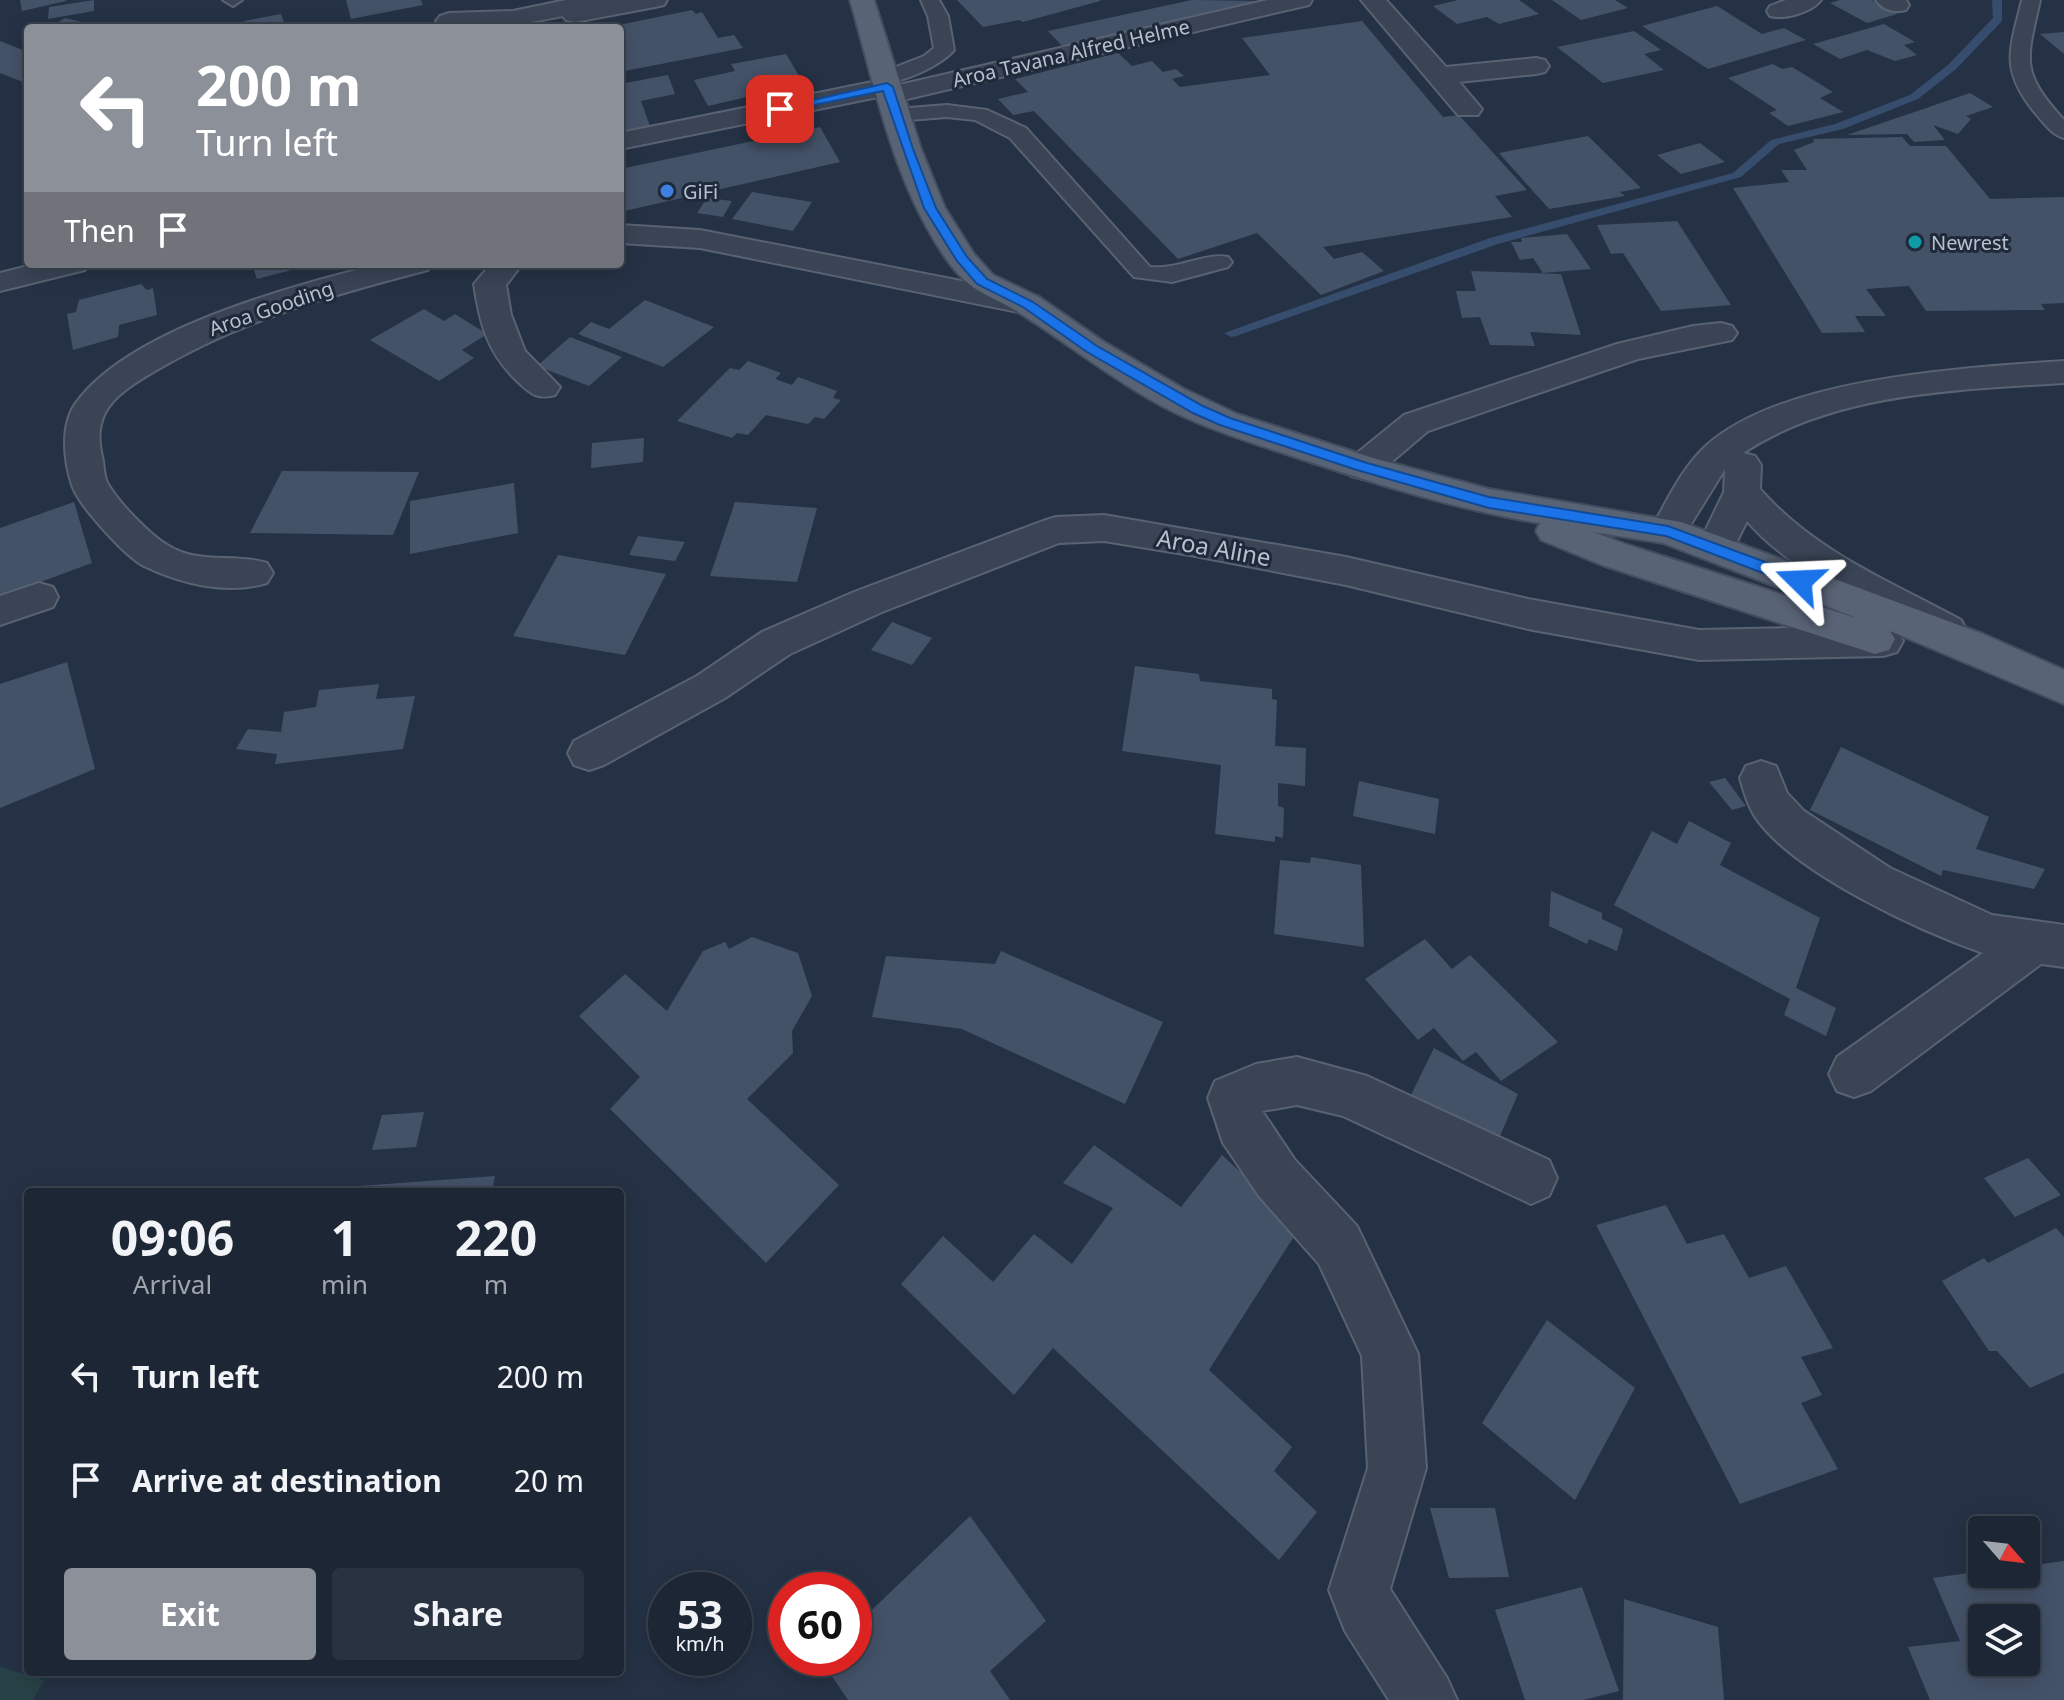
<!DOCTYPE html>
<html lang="en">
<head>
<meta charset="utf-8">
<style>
	body { margin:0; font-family:"Noto Sans",sans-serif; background:#293240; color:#f1f3f6; height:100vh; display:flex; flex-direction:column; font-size:30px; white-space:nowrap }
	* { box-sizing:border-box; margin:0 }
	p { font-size:26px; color:#a0a5ac }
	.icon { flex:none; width:44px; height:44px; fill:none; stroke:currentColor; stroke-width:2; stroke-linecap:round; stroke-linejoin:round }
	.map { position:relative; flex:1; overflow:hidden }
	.sheet { position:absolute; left:24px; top:1188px; width:600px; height:488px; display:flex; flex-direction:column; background:#1c2634; border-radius:8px; box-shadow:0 4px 20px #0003,0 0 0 2px #3a434f }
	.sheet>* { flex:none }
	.banner { position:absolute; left:24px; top:24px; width:600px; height:244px; border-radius:8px; box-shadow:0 4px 20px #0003,0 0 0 2px #3a434f; background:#8c9099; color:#fff; overflow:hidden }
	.needle { width:52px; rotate:118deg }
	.tools { position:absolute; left:1968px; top:1516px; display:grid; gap:16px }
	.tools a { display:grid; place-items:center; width:72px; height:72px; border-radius:8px; background:#1c2634; box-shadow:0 4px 20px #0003,0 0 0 2px #3a434f; font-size:40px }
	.speed { position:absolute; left:648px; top:1572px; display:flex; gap:16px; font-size:40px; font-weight:700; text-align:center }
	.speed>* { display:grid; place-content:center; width:104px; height:104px; border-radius:50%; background:#1c2634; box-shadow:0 4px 20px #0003,0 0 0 2px #3a434f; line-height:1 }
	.speed small { font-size:20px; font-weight:400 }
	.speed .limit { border:12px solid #d22; background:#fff; color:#111 }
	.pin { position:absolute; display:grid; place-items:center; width:68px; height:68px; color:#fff; margin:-34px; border-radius:16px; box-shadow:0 4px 12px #0006 }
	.me { position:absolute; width:88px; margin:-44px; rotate:291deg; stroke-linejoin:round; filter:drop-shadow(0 0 6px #0008) }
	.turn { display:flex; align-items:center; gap:28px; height:168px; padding:0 40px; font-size:36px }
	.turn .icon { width:104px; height:104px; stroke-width:2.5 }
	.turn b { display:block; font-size:56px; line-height:68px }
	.then { display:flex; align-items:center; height:76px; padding:0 40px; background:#0003; gap:16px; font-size:30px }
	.eta { display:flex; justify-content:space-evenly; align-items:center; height:136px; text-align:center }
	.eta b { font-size:48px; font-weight:700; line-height:56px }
	.primary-button { display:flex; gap:16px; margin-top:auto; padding:16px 40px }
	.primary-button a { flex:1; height:92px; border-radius:8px; background:#8c9099; color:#fff; font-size:32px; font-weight:700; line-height:92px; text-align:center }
	.primary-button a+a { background:#293240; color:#f1f3f6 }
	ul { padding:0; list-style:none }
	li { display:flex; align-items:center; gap:24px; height:104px; padding:0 40px }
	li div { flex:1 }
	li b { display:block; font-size:30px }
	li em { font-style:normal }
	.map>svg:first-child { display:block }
	.green { fill:#274246 }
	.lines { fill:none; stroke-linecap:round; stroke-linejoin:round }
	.stream { fill:#374d6d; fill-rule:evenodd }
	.building { fill:#445268; fill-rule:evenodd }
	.service-casing { stroke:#586272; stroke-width:4 }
	.minor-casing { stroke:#586272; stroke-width:4 }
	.primary-casing { stroke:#434d5e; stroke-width:4 }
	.service { fill:#3a4455; fill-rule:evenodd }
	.minor { fill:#3a4455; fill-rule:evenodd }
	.primary { fill:#586375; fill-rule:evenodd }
	.route { fill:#1a73e8; stroke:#114b97; stroke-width:2 }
	.shop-dot { fill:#3f7fe0; stroke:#1e293a; stroke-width:3 }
	.culture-dot { fill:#0f9aa8; stroke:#1e293a; stroke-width:3 }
	.labels { text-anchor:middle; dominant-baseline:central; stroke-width:6; stroke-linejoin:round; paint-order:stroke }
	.far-street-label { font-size:20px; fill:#b7c0ce; stroke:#1e293a }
	.far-poi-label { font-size:20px; fill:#b7c0ce; stroke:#1e293a; text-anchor:start }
	.street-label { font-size:24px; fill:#b7c0ce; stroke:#1e293a }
</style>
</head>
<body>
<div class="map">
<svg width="2064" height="1700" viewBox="0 0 2064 1700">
	<rect width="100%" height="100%" fill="#253245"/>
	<path class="green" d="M0,1667L44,1680L33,1700H0Z"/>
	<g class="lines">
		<path class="stream" d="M1992,0H2002V21L1956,69L1918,99L1843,129L1779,144L1741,177L1498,244L1236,336L1231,337L1224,333L1490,238L1733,173L1771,140L1835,124L1910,95L1948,65L1993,18Z"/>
	</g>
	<path class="building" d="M20,0H66V1L22,11Z
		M94,0V11L48,19L49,7Z
		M346,0H421L423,5L351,19Z
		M957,0H1100V1L1023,22L1019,20L983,27Z
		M1192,0L1264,1L1063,47L1048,31Z
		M1458,0H1519L1539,14L1499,24L1487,17L1457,24L1433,6Z
		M1552,0H1615L1628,8L1581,20Z
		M1840,0H1872L1897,14L1867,23L1830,3Z
		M1717,6L1762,34L1784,28L1806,40L1708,69L1642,26Z
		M692,10L696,14L702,12L718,38L734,35L743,48L620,72V28L609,27Z
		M281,14L286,28H246L244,21Z
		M65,18L98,26L48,28Z
		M1362,21L1443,117L1459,115L1527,190L1495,196L1512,217L1323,247L1334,259L1362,252L1384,271L1321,295L1257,233L1178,259L1034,111L1013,115L998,99L1028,92L1015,79L1118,53L1132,66L1152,61L1163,72L1176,69L1184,76L1172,79L1180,87L1270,75L1242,38Z
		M1884,24L1915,42L1904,45L1917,55L1895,61L1867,50L1840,59L1813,44Z
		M1634,31L1661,50L1644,54L1664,70L1603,83L1557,47Z
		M2064,32V54L2040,34Z
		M0,41L28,52V84L0,73Z
		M786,54L810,94L785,101L777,90L708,106L694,80L735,71L731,64Z
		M1773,64L1782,69L1792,67L1833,92L1820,98L1843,112L1788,126L1769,113L1777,110L1728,78Z
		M668,75L675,94L641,101L650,126L620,132V84Z
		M1970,93L1993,107L1966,116L1971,119L1958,134L1933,125L1945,140L1914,142L1907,134L1847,135Z
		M820,127L840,162L620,212V169Z
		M1588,136L1641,188L1620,192L1625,196L1549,209L1499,153Z
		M1902,137L1910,146H1946L1990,199L2064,197V303L2041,304L2045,310L1926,311L1909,286L1866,289L1886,316H1855L1865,332L1822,333L1733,188L1789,182L1781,170H1807L1794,150L1814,142L1813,139Z
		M1700,143L1725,162L1681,174L1657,155Z
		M752,192L812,202L793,231L732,219Z
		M707,198L732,201L723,217L697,213Z
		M1677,221L1731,305L1661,311L1623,253L1611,254L1597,225Z
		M1567,234L1591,269L1543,273L1533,258L1520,260L1511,242H1522L1521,238Z
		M252,264H311V265L257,279Z
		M1471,271L1561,274L1581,335L1530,332L1535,346L1490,345L1480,317L1462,318L1456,291H1476Z
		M141,284L147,290L153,288L157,315L119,325L118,337L73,350L67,314L76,312L79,300Z
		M645,300L714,327L663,367L578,334L591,322L609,329Z
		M424,309L444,321L455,314L487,334L462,350L474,358L439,381L370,340Z
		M570,337L622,357L589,386L537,366Z
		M748,361L781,373L775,379L792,385L798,377L837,391L833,398L841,400L824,419L815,417L808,424L766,415L748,435L737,433L732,438L677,421L730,368L739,370Z
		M644,438L643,462L591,468L592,443Z
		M282,471L419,472L393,535L250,533Z
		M514,483L518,533L410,554V501Z
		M74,502L92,563L0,597V528Z
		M735,502L817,508L797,582L710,576Z
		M638,536L685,542L675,561L629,555Z
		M558,555L666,574L625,655L513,636Z
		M892,622L932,638L912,665L871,650Z
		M67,662L95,769L0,808V684Z
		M1135,666L1199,674L1200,681L1272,689V699L1277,700L1275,746L1306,748L1305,786L1278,783V806L1284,808L1283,838L1275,836V842L1215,834L1221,765L1122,751Z
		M379,684L376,699L415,696L403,749L275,764L277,754L236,749L248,729L281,732L284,712L316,707L319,690Z
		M1841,747L1989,817L1976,849L2045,869L2034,889L1943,870L1941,876L1810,810Z
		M1725,778L1746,806L1732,810L1709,782Z
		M1359,781L1439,799L1435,834L1353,816Z
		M1689,821L1731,843L1720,865L1820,918L1796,988L1836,1008L1826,1036L1784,1015L1790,999L1614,905L1652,831L1677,844Z
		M1311,857L1361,865L1364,947L1274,934L1280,860L1310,863Z
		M1551,891L1602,913V919L1623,929L1617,951L1589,939L1587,944L1549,926Z
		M752,937L798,953L812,996L792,1031L793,1053L747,1099L839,1185L766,1263L610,1109L640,1077L579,1016L625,974L667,1011L703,951L725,942L729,949Z
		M1425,939L1452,969L1470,955L1558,1042L1501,1081L1476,1052L1463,1061L1434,1028L1418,1040L1365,979Z
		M1001,951L1163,1022L1125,1104L962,1029L872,1017L886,956L995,964Z
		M1434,1048L1518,1094L1497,1143L1411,1095Z
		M424,1112L416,1147L372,1150L382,1115Z
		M1094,1145L1181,1207L1222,1155L1300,1227L1209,1370L1292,1447L1274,1471L1317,1512L1279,1560L1053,1348L1014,1395L901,1284L943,1236L993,1282L1034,1234L1072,1264L1113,1208L1063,1183Z
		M2028,1158L2061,1195L2015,1217L1984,1178Z
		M495,1176L492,1192H344L346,1187Z
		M1666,1205L1687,1244L1724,1234L1749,1278L1786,1266L1833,1348L1801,1357L1822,1395L1801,1403L1838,1469L1740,1504L1596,1225Z
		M2056,1228L2064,1237V1373L2030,1388L1997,1351H1989L1942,1281L1984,1258L1988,1263Z
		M1547,1320L1635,1388L1575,1500L1482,1423Z
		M1430,1508H1495L1509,1577L1449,1578Z
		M970,1516L1046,1621L990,1671L1010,1700H848L827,1669L839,1658H854V1627Z
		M2064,1561V1700H1930L1908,1647L1960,1641L1933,1578L1982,1571V1574H2026V1566ZM1982,1618H2026V1662H1982Z
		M1582,1587L1619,1691L1583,1700H1525L1495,1610Z
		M1624,1599L1718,1627L1724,1700H1623Z"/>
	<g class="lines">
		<g class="service-casing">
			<path id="service" d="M223,0H242L233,6Z
				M921,0H939L948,16L954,50C942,65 896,87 878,82L875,78L878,74L924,56L934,48L928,16Z
				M2022,0H2040C2027,60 2019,71 2064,120V138C2052,135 2044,123 2036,114C1999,69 2010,50 2022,0Z
				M947,105L987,110L1026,128L1150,267C1178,270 1207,252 1228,257L1232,262L1228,267L1172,282L1134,277L1010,138L975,120L947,117L896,121L885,115L896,109Z"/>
		</g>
		<g class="minor-casing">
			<path id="minor" d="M566,0H667L664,5L655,7L575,22L566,20L563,16C541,20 449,40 436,21L440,16L449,13L513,11Z
				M1268,0H1312L1309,5L1300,7L890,103L878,97L620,149V133L887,79L899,85Z
				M1361,0H1386L1446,67L1536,58L1545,60L1549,66L1545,72L1536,74L1459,82L1482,109L1478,115H1458Z
				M1786,0H1821C1812,12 1785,20 1770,16L1767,11L1770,6Z
				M1876,0H1906L1909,5L1906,10C1894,13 1883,10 1876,0Z
				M620,225L700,230L1028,294L1039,297L1044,304L1039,311L1028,314L700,248L620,243Z
				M36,264H89L85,270L0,291V273Z
				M380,264H432L428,270C332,295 241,320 155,371C138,381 114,395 105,413C97,429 99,445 103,461C104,468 104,478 108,484C118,502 150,535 167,545C198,565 234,553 267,563L273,573L267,583C227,595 181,584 144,566C126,557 78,505 72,485C64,461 60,425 76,403C130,328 293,286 380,264Z
				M491,264H522L506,285L511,315L525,351L560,387L555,395C536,400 530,393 517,381C487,352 480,324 474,284Z
				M1721,323L1732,326L1737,333L1732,340L1638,359L1428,431L1375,476L1363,479L1351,476L1345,467L1351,458L1404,415L1617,344L1693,326Z
				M2064,361V383C1957,390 1836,392 1743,453L1755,456L1761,465L1760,489C1814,551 1889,581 1961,620L1966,630L1961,640L1947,645L1933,640C1874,608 1790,572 1747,521L1729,557L1716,561L1703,557L1697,548L1724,492L1725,469L1681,540L1668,544L1655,540L1650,531C1666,503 1682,467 1707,445C1784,377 1964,368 2064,361Z
				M1104,515L1346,557L1528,599L1699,630L1883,626L1897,630L1903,641L1897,652L1883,656L1699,660L1528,629L1346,585L1190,555L1104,541L1059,543L882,612L790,654L725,698L604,765L589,770L574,765L568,753L574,741L697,676L762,632L854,592L1043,521L1056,517Z
				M39,583L53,587L58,597L53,607L0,625V596Z
				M1761,761L1776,766L1787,793L1804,811L1890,868L1992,915L2064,925V967L2041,964L1871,1091L1854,1097L1837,1091L1829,1074L1837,1057L1983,953C1920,931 1794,873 1756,818C1748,806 1744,792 1740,778L1746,766Z
				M1297,1057L1367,1076L1549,1160L1557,1178L1549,1196L1531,1204L1343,1116L1297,1105L1262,1111L1295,1160L1357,1226L1418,1354L1426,1468L1390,1589L1447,1678L1457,1700H1389L1345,1631L1329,1590L1368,1468L1362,1356L1319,1264L1259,1196L1223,1143L1208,1098L1215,1081L1256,1064Z"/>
		</g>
		<g class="primary-casing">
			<path id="primary" d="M850,0H874L921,149L945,208L974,254L993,275L1039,297L1104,342L1184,389L1237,414L1373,458L1489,489L1681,522L1983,634L2064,670V704L1890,631L1895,639L1889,650L1875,654L1602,565L1541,540L1536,531L1540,523C1459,510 1379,485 1301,459C1253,443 1205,429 1160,405C1110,378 1066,342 1018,312C989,294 973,294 950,264C894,188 876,89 850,0ZM1593,532L1663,543L1862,620L1628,545Z"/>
		</g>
		<use href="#service" class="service"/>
		<use href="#minor" class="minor"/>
		<use href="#primary" class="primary"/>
	</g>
	<path class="route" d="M887,83L893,87L913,149L936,208L967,257L987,279L1033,302L1097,346L1203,406L1230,418L1367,463L1489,497L1668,526L1806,577L1808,581L1806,585H1794L1666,536L1489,508L1357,470L1220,425L1193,413L1087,352L1023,307L977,284L957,261L924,208L883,91L780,112L774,109Z"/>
	<circle class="shop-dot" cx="667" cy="191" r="8"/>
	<circle class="culture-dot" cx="1915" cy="242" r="8"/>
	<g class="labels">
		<g class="far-street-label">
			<text transform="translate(1071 53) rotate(-13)">Aroa Tavana Alfred Helme</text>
			<text transform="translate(271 308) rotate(-19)">Aroa Gooding</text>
		</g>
		<g class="far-poi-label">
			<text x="683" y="191">GiFi</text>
			<text x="1931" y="242">Newrest</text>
		</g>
		<g class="street-label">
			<text transform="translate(1214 547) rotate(10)">Aroa Aline</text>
		</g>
	</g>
</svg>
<div class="tools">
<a><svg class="needle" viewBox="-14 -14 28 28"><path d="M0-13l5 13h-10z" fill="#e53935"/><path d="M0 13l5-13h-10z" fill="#a0a5ac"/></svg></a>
<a><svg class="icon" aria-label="layers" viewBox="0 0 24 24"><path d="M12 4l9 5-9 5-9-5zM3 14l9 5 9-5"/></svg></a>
</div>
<div class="speed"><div>53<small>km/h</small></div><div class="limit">60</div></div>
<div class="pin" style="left:780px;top:109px;background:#d93025"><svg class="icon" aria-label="arrive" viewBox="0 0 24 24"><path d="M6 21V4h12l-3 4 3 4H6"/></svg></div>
<svg class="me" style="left:1800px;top:581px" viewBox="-20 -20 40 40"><path d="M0-17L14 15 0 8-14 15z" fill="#1a73e8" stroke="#fff" stroke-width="4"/></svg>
<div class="banner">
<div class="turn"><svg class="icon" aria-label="left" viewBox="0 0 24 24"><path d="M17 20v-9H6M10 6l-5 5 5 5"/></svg><div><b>200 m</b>Turn left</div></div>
<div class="then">Then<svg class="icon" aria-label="arrive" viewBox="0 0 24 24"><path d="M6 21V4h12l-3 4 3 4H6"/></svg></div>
</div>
<section class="sheet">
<div class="eta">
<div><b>09:06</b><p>Arrival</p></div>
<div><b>1</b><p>min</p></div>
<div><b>220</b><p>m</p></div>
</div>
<ul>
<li><svg class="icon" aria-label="left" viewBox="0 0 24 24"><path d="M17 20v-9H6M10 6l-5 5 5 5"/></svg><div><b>Turn left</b></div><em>200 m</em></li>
<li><svg class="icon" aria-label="arrive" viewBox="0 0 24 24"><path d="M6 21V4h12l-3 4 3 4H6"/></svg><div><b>Arrive at destination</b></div><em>20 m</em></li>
</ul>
<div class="primary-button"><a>Exit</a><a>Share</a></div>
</section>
</div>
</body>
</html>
